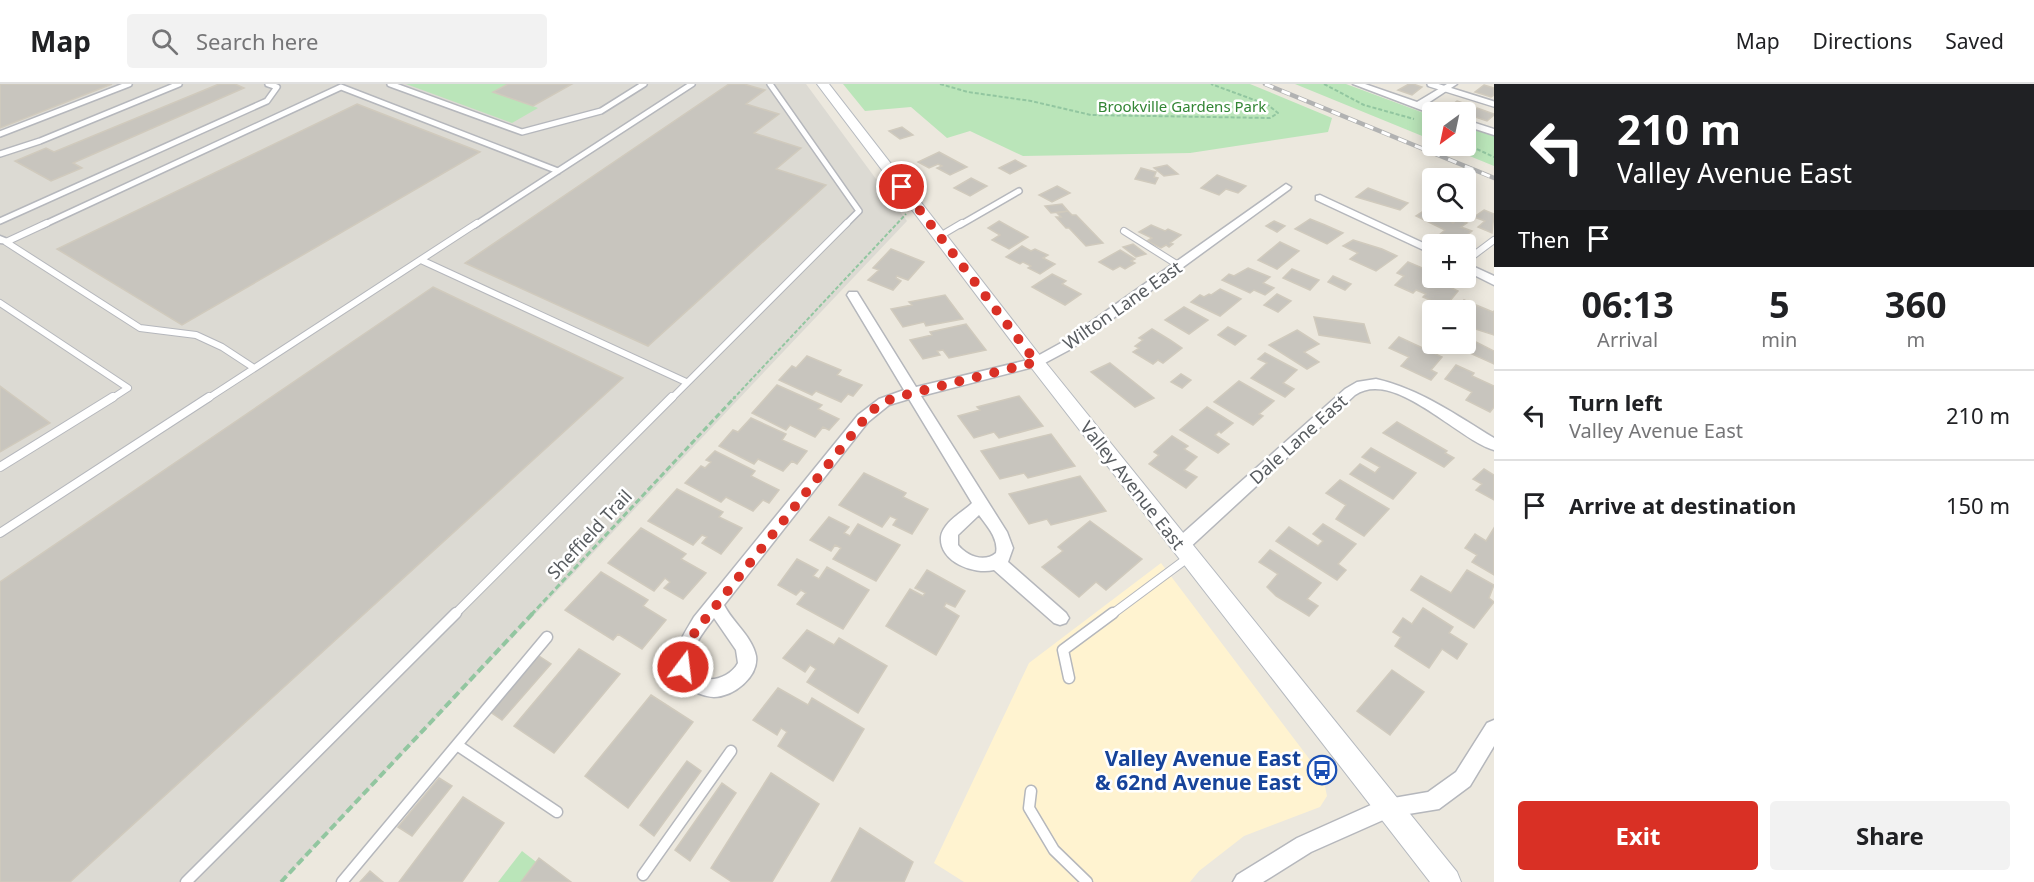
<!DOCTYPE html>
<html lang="en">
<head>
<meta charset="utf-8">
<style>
	body { margin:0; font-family:"Noto Sans",sans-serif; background:#f2f2f2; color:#202124; height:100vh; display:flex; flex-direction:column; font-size:22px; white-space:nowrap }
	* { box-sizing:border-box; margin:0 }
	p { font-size:20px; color:#757577 }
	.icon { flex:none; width:33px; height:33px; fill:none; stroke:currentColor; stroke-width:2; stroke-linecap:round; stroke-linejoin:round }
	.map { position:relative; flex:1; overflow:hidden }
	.panel { display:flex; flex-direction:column; background:#fff; width:540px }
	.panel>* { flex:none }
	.guide { background:#202124; color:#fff; overflow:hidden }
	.needle { width:39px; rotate:213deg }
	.tools { position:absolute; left:1422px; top:18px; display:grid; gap:12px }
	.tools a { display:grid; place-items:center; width:54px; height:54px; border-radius:6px; background:#fff; box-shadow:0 3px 15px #0003; font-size:30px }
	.pin { position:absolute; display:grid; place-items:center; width:51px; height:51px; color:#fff; margin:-26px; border:3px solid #fff; border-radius:50%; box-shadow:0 2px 6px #0007 }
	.me { position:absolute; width:66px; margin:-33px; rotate:15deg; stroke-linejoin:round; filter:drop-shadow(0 0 4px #0008) }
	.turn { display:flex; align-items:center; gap:21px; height:126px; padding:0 24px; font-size:27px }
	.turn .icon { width:78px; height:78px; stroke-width:2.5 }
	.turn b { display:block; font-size:42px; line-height:51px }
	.then { display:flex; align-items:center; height:57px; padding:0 24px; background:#0003; gap:12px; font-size:22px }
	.eta { display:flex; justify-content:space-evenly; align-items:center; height:102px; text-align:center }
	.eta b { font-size:36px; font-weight:700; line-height:42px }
	.primary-button { display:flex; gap:12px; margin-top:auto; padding:12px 24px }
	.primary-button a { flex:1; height:69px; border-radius:6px; background:#d93025; color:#fff; font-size:24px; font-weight:700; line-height:69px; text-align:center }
	.primary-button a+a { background:#f2f2f2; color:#202124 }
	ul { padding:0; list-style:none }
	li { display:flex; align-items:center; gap:18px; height:90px; padding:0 24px; border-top:2px solid #e0e0e0 }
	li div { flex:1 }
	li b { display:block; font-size:22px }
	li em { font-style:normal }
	header { display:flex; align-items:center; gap:36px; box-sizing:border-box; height:84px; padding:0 30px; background:#fff; border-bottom:2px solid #e0e0e0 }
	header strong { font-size:28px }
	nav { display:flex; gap:33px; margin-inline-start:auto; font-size:21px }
	.search { width:420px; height:54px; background:#f2f2f2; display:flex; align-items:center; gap:15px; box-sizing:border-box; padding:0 21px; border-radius:6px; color:#757577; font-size:22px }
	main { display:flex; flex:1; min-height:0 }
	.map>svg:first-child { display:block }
	.commercial { fill:#fff3d0 }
	.industrial { fill:#dcdad3 }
	.green { fill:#bae5b9 }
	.building { fill:#c8c5be; stroke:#d0cabd; stroke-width:1.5 }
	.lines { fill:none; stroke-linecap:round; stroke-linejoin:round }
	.service-far3-casing { stroke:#b5b7bc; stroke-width:8 }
	.service-far2-casing { stroke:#b5b7bc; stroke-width:8 }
	.service-far1-casing { stroke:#b5b7bc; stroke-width:10 }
	.service-casing { stroke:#b5b7bc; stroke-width:13 }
	.minor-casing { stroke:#b5b7bc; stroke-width:3 }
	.secondary-casing { stroke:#b5b9bf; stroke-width:2 }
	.path-far2 { stroke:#92c6a0; stroke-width:2; stroke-dasharray:4 2; stroke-linecap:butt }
	.path-far1 { stroke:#92c6a0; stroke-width:3; stroke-dasharray:6 3; stroke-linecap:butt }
	.path { stroke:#92c6a0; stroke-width:4; stroke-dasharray:8 4; stroke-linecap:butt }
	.service-far3 { stroke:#fff; stroke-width:5 }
	.service-far2 { stroke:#fff; stroke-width:6 }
	.service-far1 { stroke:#fff; stroke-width:8 }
	.service { stroke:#fff; stroke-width:10 }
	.minor { fill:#fff; fill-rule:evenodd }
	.secondary { fill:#fff; fill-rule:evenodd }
	.rail-casing { stroke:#b1b2b2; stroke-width:4.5 }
	.rail { stroke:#fff; stroke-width:3; stroke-dasharray:9; stroke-linecap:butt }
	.route { stroke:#d93025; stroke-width:10; stroke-dasharray:0 18 }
	.labels { text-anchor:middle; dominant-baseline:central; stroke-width:5; stroke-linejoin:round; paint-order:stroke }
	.far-park-label { font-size:15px; fill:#328534; stroke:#fff }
	.street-label { font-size:18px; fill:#585c60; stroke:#fff }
	.near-transit-label { font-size:21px; font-weight:bold; fill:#164399; stroke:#fff; text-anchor:end }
</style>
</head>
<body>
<header>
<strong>Map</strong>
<div class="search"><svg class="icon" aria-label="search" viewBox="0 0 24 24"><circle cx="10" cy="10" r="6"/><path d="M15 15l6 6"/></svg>Search here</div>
<nav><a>Map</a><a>Directions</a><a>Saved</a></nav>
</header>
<main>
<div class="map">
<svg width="1494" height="798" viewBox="0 0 1494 798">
	<rect width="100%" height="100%" fill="#ece8de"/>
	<path class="commercial" d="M1161,479L1323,693L1327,712L1320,723L1244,752L1199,787L1190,798H964L934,779L1029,579Z"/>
	<path class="industrial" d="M0,0H806L907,137L282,798H0Z"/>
	<path class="green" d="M406,0H508L494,8L538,24L512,39Z
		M843,0H1250L1332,34L1328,48L1190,69L1023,72L970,47L947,54L911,23L865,27Z
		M1295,0H1346L1432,32V56Z
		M1466,43L1494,51V82L1445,62H1466Z
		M522,767L562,798H498Z"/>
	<path class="building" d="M0,0H112L0,44Z
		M219,0H235L244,4L73,79L82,84L51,97L15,77L46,64L54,68Z
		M508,0H572L533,22L493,8Z
		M729,0H744L765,6L746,20L779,30L754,49L801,64L776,85L826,101L648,262L465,179Z
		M1409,0H1413L1422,3L1412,11L1398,6Z
		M1484,1L1494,4V11L1491,13L1475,8Z
		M1457,17L1475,23L1466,30L1448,24Z
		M357,20L480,68L182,241L57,165Z
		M1477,24L1494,30V31L1487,37L1469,31Z
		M902,43L913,51L900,55L889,47Z
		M939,68L967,83L950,91L937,84L942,82L938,80L929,84L918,78Z
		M1015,76L1026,82L1010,90L999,84Z
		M1167,81L1178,90L1164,92L1154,84Z
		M1141,84L1156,88L1154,93L1158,94L1155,100L1135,95Z
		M1217,91L1246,102L1238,109L1226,105L1219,111L1201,104Z
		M971,94L987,102L970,112L954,104Z
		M1057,102L1070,109L1052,118L1039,111Z
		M1368,104L1408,119L1400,126L1356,113Z
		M1062,120L1068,127L1051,129L1045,122Z
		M1425,126L1453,135L1450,137L1453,139L1458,135L1467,139L1461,143L1472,147L1457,159L1439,151L1445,146L1416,132Z
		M1484,126L1494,130L1492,149L1478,143L1485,137L1474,133Z
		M1068,127L1072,131H1076L1103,159L1086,162L1069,144H1066L1056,133H1061L1057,129Z
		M1310,135L1325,141L1343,149L1327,160L1295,145Z
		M999,137L1028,153L1009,165L992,156L1000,151L988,144Z
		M1274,137L1285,142L1277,148L1266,142Z
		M1151,141L1165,147L1168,145L1181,151L1170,159L1173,160L1169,163L1166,161L1161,164L1147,157L1152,154L1139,148Z
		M1353,156L1382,165L1397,172L1376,187L1350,175L1358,169L1343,162Z
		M1280,158L1299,167L1277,185L1258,176Z
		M1133,160L1146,170L1136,173L1123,163Z
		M1022,162L1031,167L1035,165L1048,171L1043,174L1055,180L1040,190L1028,184L1031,182L1023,178L1020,180L1006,173Z
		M891,165L924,178L908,196L897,192L896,194L901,197L893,206L868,196L879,186L873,184Z
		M1120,166L1135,175L1131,177L1135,179L1125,185L1120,182L1113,186L1099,178Z
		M1408,178L1432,188L1429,193L1458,207L1445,223L1423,213L1426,210L1416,206L1413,209L1395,201L1404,192L1397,189Z
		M1248,184L1270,193L1263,199L1274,204L1265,211L1254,206L1250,209L1222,196L1229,190L1234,192Z
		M1292,185L1319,196L1310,206L1283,194Z
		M1052,190L1066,197L1062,200L1081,210L1065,221L1032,203Z
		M1333,192L1351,200L1345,206L1328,198Z
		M433,203L623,294L70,798H0V498Z
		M1220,205L1241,215L1220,232L1191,218L1200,211L1204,213L1209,210L1211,211Z
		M1277,210L1291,217L1278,228L1264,221Z
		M945,211L963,235L926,242L924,238L903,243L891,225L912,221L909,218Z
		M1464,216L1493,228L1494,227V251L1469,243L1473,239L1466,236V226H1456Z
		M1184,223L1208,236L1189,250L1165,236Z
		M1314,233L1364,240L1370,259L1319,251Z
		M966,240L986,266L949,274L943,266L937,267L940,271L923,275L910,256L932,251L930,248Z
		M1228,243L1246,252L1235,261L1218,251Z
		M1152,245L1170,256L1182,264L1163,279L1158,276L1153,280L1133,268L1139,264L1135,262L1143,256L1139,254Z
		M1297,246L1319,260L1304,268L1319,278L1307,285L1269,261Z
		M1399,253L1442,273L1431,286L1437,289L1431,296L1401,282L1409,273L1389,264Z
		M1466,253L1494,267V280L1450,260H1466Z
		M1265,269L1297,286L1283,299L1294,305L1285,313L1251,294L1267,279L1258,275Z
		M807,272L841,286L837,291L862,301L853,312L848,310L841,318L816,307L812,311L779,296L792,282L796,284Z
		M1110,279L1154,314L1135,323L1091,288Z
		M1456,281L1474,289L1472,292L1494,302V323L1490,328L1466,316L1472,308L1445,295Z
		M1181,290L1191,296L1182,304L1171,298Z
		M1239,297L1274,317L1259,330L1263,332L1253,341L1214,318Z
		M777,301L822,321L818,325L839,335L829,346L823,343L815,353L790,341L786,346L752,329Z
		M0,302L50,339L0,368Z
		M1019,312L1043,342L999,354L994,348L974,354L958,332L980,326L977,323Z
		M1207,323L1233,339L1221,349L1219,347L1215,351L1229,360L1218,369L1180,346Z
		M751,334L786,350L782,356L807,367L797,380L792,377L783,387L758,375L754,380L719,362L733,346L738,348Z
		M1397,338L1447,367L1445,369L1454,374L1444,383L1383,349Z
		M1051,350L1075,382L1028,394L1024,389L1000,395L981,367Z
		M1172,352L1188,362L1184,365L1197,373L1184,386L1197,393L1186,404L1149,380L1159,371L1154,368Z
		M1371,364L1416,389L1393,415L1350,390L1360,380L1375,389L1380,383L1362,373Z
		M715,367L755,387L751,392L779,406L769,419L763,416L753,427L726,413L721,418L685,399L701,382L705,384L711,378L706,376Z
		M1484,385L1494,391V416L1476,406L1482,400L1473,395Z
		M864,389L906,409L903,413L928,425L912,450L893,441L897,435L890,432L882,443L839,421Z
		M1080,392L1106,427L1051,441L1047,435L1029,440L1009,410Z
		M1340,396L1389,425L1364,452L1336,435L1346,421L1326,409Z
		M677,405L723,428L719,433L742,444L721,470L702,459L707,453L702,451L693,461L648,437Z
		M829,433L849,443L844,449L850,452L858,440L900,461L876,497L833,475L841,464L835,461L831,467L810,456Z
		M1090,437L1142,475L1106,506L1096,498L1079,513L1042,483L1063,467L1058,463Z
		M1323,440L1356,460L1338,480L1346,486L1337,496L1276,457L1289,443L1318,462L1323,457L1313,450Z
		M641,444L686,470L681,475L706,489L683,515L664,504L670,498L665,494L654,507L608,479Z
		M1494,444V491L1472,478L1477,471L1465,464L1475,450L1486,457Z
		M1270,466L1321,499L1307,515L1318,522L1309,532L1276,512L1267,503L1278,490L1259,478Z
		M797,475L818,486L813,492L819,495L827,483L869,506L843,545L797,520L806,509L801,506L796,511L778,501Z
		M927,486L965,507L955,523L946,519L944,523L959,532L936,571L886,542L910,505L923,512L925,509L915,504Z
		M1467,486L1494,501L1489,514L1494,518L1474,544L1411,506L1421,492L1451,509Z
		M601,488L648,516L643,522L666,536L642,565L618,550L613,556L565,526Z
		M1423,524L1453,543L1449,549L1467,560L1457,575L1442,565L1429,584L1395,562L1401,553L1393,548L1403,534L1412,540Z
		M807,546L834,561L839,554L887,582L858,629L807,598L816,585L810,581L805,588L783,574Z
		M579,565L620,590L554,669L514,642Z
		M539,572L551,580L502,636L489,627Z
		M1392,586L1424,608L1390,651L1357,627Z
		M778,604L808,621L812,614L864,645L833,697L778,662L787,648L781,644L777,651L753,636Z
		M651,611L693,638L628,724L585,692Z
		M687,677L701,687L654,752L640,741Z
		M771,689L819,720L772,798H732L711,784Z
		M439,694L452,702L412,752L398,743Z
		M722,699L736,709L690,777L675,766Z
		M463,713L504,739L462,798H399Z
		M860,744L913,778L904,798H831Z
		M539,774L571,798H521Z
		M370,787L383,798H360Z"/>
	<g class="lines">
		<g class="service-far3-casing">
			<path id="service-far3" d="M390,0L522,48L601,27L644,0
				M770,0L859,127L845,141
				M1430,0L1494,20
				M0,50L129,0
				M0,70L40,57L179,0
				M0,137L267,17L277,3L268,0
				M43,141L341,3L558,87
				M475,141L692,0
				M960,141L1019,107"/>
		</g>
		<g class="service-far2-casing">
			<path id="service-far2" d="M47,139L6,158L140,244L196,251L222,263L254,284
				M1124,147L1178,181
				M940,152L962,139
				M421,176L686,298
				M1466,177L1494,156
				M0,219L128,304L111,315
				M207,315L477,139
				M671,315L847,139"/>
		</g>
		<g class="service-far1-casing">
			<path id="service-far1" d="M0,383L113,313
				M0,449L209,313
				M454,531L672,313
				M1111,531L1189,473"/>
		</g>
		<g class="service-casing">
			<path id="service" d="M1069,594L1063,566L1113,529
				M457,661L557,728
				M1031,707L1029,724L1054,766L1087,798
				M643,791L731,667
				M186,798L456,529
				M342,798L547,553"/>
		</g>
		<g class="minor-casing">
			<path id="minor" d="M1353,0H1365L1417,18L1447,0H1457L1425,21L1441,28L1432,30Z
				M1466,36L1494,45V51L1466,42Z
				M1286,100L1291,103L1290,105L1071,265L1041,281L921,312L1007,448L1013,464L1008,478L1066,529L1069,534L1066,539L1060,541L1054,539L994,486C974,491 939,478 941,453C943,438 963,428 972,419L909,315L889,321L868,338L724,521C733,539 752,552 756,572C759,593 733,613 714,613C693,612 669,592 675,570C679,557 687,545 694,533L858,331L879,315L904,306L847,211L849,208H857L916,303L1032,275L1061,259ZM979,431C987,442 999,455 996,469C984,479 967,472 958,461V451ZM714,534L736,566L738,579C727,599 692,603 692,577C692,561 705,546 714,534Z
				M1320,111L1432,163V170L1316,116V112Z
				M0,152L10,156V160L0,159Z
				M1466,179L1494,192V201L1466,187Z
				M1376,295C1420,305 1456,331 1494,354V366C1457,355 1394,284 1355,311L1186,467L1180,469L1174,467L1172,462L1174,457L1345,305L1357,298Z
				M1494,636V662L1470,702L1439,725L1390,733L1311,768L1263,798H1233L1237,791L1297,754L1382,716L1428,708L1456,688L1487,639Z"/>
		</g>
		<g class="secondary-casing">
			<path id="secondary" d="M817,0H829L1042,274L1457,788L1461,798H1430L1030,282Z"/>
		</g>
		<path class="path-far2" d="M940,0L968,8L1031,17L1091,31L1270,34L1278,29L1268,21L1211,0
			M1324,0L1364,21L1414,35
			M1466,60L1494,73
			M733,315L906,130"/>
		<path class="path-far1" d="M531,531L735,313"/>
		<path class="path" d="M281,798L533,529"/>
		<use href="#service-far3" class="service-far3"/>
		<use href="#service-far2" class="service-far2"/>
		<use href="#service-far1" class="service-far1"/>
		<use href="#service" class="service"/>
		<use href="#minor" class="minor"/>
		<use href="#secondary" class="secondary"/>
		<g class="rail-casing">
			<path id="rail" d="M1265,0L1494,94"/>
		</g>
		<use href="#rail" class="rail"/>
	</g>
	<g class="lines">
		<path class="route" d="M683,583L686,565L695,548L870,328L884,318L897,313L1036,278L902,103"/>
	</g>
	<defs>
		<g id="bus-ring" transform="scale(1.5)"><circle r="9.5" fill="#fff" stroke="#1a4fb4" stroke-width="1.5"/><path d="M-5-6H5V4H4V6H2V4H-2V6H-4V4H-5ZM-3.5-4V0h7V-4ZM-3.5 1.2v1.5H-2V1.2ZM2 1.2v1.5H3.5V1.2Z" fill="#1a4fb4"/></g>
	</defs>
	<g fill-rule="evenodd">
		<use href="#bus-ring" x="1322" y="686"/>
	</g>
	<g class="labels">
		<g class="far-park-label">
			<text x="1182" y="22">Brookville Gardens Park</text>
		</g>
		<g class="street-label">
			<text transform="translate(1122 221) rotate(-35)">Wilton Lane East</text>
			<text transform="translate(1298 355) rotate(-42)">Dale Lane East</text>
			<text transform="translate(1133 401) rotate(52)">Valley Avenue East</text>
			<text transform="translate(589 450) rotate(-47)">Sheffield Trail</text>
		</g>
		<g class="near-transit-label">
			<text x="1301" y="674">Valley Avenue East<tspan x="1301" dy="24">&amp; 62nd Avenue East</tspan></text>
		</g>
	</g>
</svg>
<div class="tools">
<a><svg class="needle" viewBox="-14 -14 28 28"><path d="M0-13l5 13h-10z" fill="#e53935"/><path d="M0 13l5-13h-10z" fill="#757577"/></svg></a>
<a><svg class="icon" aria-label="search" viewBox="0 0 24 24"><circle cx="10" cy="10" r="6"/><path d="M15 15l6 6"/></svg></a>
<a>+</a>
<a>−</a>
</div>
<div class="pin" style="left:902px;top:103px;background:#d93025"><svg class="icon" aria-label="arrive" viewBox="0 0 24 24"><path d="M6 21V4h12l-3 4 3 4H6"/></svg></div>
<svg class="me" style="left:683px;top:583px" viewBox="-20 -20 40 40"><circle r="17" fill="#d93025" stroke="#fff" stroke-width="3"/><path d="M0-11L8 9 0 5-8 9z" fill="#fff"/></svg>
</div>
<section class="panel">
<div class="guide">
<div class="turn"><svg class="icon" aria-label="left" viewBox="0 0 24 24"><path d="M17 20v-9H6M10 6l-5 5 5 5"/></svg><div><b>210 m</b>Valley Avenue East</div></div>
<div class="then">Then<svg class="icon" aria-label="arrive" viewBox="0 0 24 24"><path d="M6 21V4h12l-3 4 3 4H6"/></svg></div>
</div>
<div class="eta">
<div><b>06:13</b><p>Arrival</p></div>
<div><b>5</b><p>min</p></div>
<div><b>360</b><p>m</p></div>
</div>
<ul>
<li><svg class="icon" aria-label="left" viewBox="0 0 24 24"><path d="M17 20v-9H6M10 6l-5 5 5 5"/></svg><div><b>Turn left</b><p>Valley Avenue East</p></div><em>210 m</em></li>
<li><svg class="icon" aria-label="arrive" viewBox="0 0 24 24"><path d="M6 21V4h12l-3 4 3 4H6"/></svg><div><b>Arrive at destination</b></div><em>150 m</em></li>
</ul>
<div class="primary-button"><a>Exit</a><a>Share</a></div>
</section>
</main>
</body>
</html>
